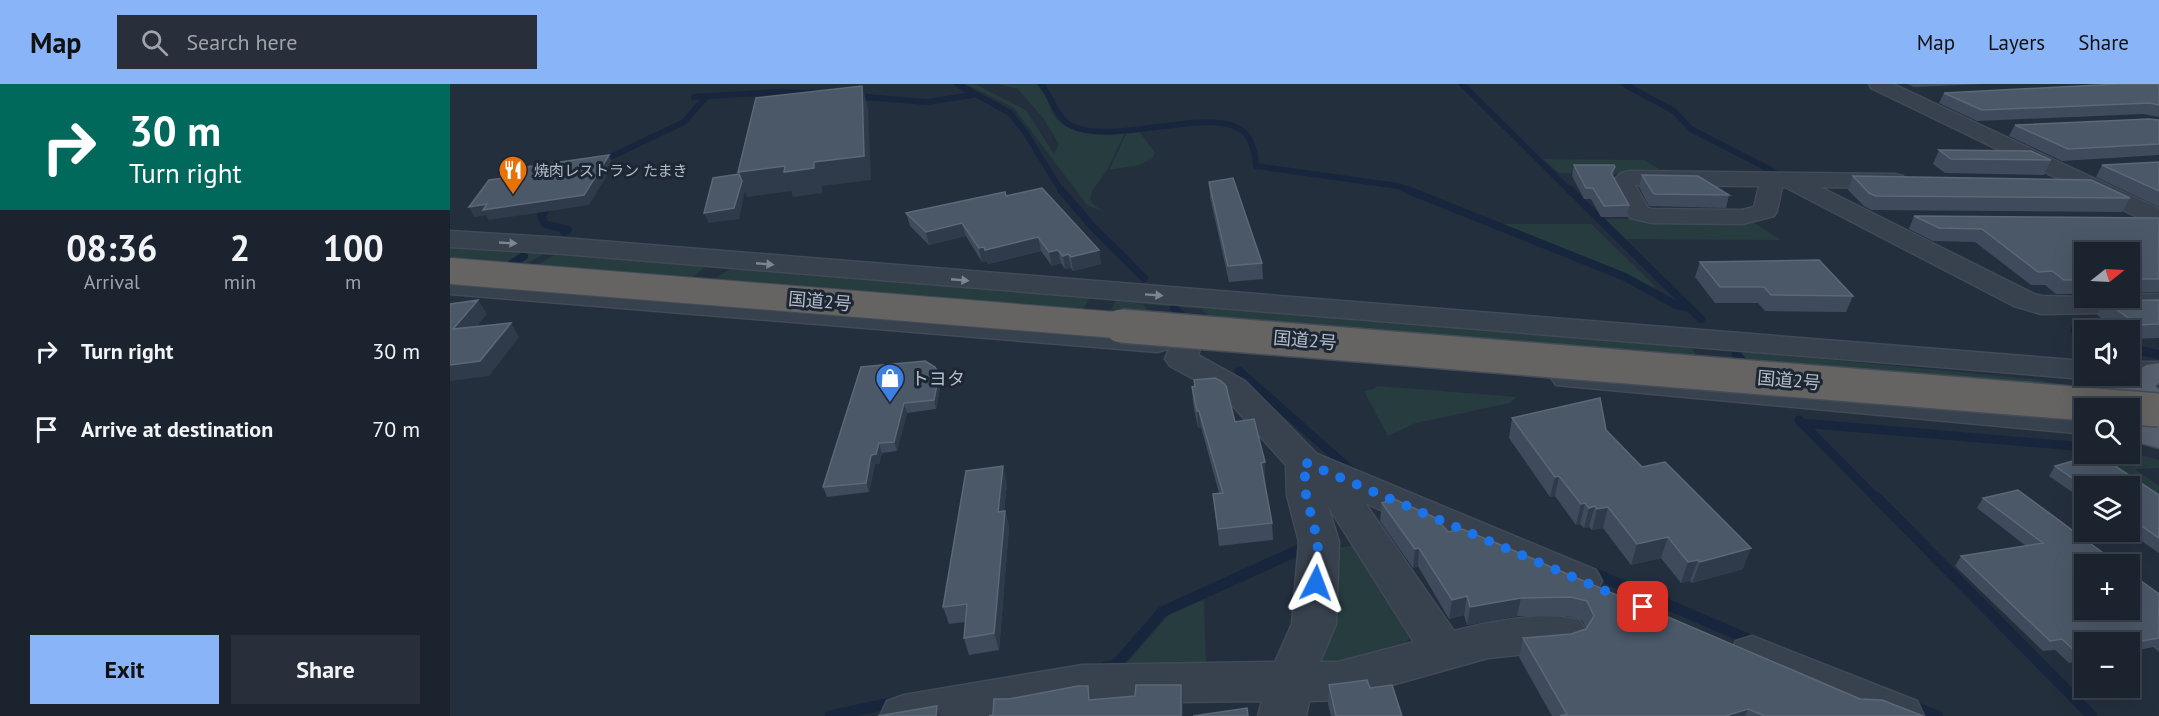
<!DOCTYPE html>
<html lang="en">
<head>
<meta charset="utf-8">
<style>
	body { margin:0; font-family:"PT Sans","Noto Sans JP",sans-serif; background:#282f3a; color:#f1f3f6; height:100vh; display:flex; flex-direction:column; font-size:22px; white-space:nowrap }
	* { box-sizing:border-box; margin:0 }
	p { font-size:20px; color:#a0a4aa }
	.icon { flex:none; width:33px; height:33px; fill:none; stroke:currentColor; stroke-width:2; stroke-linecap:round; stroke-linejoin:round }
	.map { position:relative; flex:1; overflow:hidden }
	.panel { display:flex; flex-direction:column; background:#1b232e; width:450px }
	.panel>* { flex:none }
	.hud { background:#00695c; color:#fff; overflow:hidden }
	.needle { width:39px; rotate:72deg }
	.fabs { position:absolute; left:1624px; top:158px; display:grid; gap:12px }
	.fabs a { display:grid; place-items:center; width:66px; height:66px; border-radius:0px; background:#1b232e; box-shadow:0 6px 24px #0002,0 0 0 2px #39404a; font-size:30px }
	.pin { position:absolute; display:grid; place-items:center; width:51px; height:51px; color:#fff; margin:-26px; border-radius:12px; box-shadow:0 3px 9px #0006 }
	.me { position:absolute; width:66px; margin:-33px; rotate:3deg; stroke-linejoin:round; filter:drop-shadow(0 0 4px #0008) }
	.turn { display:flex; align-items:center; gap:21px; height:126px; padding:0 30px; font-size:27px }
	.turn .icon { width:78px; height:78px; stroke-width:2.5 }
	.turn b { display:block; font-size:42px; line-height:51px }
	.eta { display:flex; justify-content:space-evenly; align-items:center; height:102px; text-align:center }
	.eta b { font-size:36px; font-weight:700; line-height:42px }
	.action { display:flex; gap:12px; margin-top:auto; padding:12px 30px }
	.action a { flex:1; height:69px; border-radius:0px; background:#8ab4f8; color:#111; font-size:24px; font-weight:700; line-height:69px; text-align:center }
	.action a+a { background:#282f3a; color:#f1f3f6 }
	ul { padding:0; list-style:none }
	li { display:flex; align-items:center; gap:18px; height:78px; padding:0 30px }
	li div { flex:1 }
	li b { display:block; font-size:22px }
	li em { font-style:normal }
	header { display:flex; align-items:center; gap:36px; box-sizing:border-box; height:84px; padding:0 30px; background:#8ab4f8; color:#111 }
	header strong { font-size:28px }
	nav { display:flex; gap:33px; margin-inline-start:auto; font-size:21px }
	.search { width:420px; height:54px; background:#282f3a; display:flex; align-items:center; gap:15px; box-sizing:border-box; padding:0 21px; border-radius:0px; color:#a0a4aa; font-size:22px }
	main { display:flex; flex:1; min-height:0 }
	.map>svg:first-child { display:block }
	.green { fill:#263c3f }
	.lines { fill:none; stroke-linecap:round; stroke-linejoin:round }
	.stream-far3 { stroke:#17263c; stroke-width:6 }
	.stream-far2 { stroke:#17263c; stroke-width:8 }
	.stream-far1 { stroke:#17263c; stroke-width:9 }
	.stream { stroke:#17263c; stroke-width:11 }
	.minor-casing { stroke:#414a57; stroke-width:3 }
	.primary-casing { stroke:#414a57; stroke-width:3 }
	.minor { fill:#38414e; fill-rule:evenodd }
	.primary { fill:#56606e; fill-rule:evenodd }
	.trunk-bridge-far1-casing { stroke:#434c59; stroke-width:28; stroke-linecap:butt }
	.trunk-bridge-casing { stroke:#434c59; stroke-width:36; stroke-linecap:butt }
	.trunk-bridge-far1 { stroke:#656462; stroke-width:26 }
	.trunk-bridge { stroke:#656462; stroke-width:33 }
	.wall { fill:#3f4b5c }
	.shaded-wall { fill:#2f3b4b }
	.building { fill:#4b5868; stroke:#5c6777; stroke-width:1.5 }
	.oneway { fill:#7c8592 }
	.route { stroke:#1a73e8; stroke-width:10; stroke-dasharray:0 18 }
	.labels { text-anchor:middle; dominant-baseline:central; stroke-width:6; stroke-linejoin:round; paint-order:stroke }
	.far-poi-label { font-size:15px; fill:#b4bcc9; stroke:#1d2633; text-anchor:start }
	.street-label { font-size:18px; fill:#b4bcc9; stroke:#1d2633 }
	.poi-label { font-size:18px; fill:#b4bcc9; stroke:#1d2633; text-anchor:start }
</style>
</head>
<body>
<header>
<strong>Map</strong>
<div class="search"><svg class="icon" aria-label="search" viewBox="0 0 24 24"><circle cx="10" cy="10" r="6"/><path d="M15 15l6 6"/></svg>Search here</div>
<nav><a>Map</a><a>Layers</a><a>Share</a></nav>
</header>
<main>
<section class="panel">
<div class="hud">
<div class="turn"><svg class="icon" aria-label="right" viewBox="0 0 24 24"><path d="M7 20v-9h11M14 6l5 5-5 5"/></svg><div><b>30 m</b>Turn right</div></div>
</div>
<div class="eta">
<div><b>08:36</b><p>Arrival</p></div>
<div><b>2</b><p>min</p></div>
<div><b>100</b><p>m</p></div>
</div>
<ul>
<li><svg class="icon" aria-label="right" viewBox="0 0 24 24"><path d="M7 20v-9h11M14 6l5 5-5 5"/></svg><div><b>Turn right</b></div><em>30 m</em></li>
<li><svg class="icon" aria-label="arrive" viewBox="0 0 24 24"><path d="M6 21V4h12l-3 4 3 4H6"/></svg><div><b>Arrive at destination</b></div><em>70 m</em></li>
</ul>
<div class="action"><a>Exit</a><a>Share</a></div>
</section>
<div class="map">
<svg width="1709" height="632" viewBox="0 0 1709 632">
	<rect width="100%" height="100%" fill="#242f3e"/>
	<path class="green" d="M516,0H525L576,26L604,70L609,60L593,34L568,5L547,0H586C597,11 596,14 602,28C615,55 653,47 677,45L657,86L642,107L640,115L645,122L657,129L637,121L564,24Z
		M701,44L689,47L705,69L702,75L689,81L659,86L678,46Z
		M1093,75L1194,76L1221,92L1109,89Z
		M1154,135H1298L1331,156L1175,155Z
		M1051,140H1141L1206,203L1202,204Z
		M0,159L95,169L41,202L0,198Z
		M109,168L258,181L238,196L84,183Z
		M283,183L642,211L631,228L260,198Z
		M667,215L1235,257L1252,277L765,238L751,225L693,220L702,232L659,229Z
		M1298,268L1591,296L1612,302L1299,280L1290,269Z
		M927,302L1067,313L1060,319L966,339L938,352L914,307L924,305Z
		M1636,369L1695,372L1709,376V384L1685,385L1709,402V418Z
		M907,460L965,549L952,562L873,586L867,576L880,466Z
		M754,513L756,582L669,588L721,528Z"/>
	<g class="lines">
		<path class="stream-far3" d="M507,0L560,29L575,48L612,108
			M591,0C601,12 606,33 620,41C660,63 756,23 790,45C802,52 805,69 806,82L948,102L962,108
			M1012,0L1121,108
			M1174,0L1224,27L1241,45L1332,92
			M403,12L477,18L523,11
			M244,13L326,8L365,9
			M150,78L234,38L256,13"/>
		<path class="stream-far2" d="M611,106L642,142L694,194
			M958,106L1175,193L1226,221L1240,224
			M1120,106L1251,235
			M101,118L91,132L95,140L118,146L114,148
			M53,185L74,172
			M724,224L739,238"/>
		<path class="stream-far1" d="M1625,246L1635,249
			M1680,264L1709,271
			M1286,270L1300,285
			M789,287L904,389
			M1349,336L1427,415
			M1351,339L1635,363"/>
		<path class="stream" d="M1426,413L1642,632
			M1139,487L1305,558
			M655,583L667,580L712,528L851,465
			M1460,621L1488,632
			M380,632L446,618"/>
		<g class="minor-casing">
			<path id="minor" d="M1419,0H1443L1709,125V141L1700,139L1421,4Z
				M1179,87L1445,90L1453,92L1456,97L1453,102L1445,104L1370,103L1584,210L1592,212L1635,213L1709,210V228L1591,230L1564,222L1335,103H1332L1327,127L1324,132L1293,140L1202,139L1180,134L1161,99L1171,89ZM1185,101L1309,102L1304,123L1292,126L1202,125L1198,124Z
				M0,147L113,154L1635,277V291H1647L1635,295L113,170L0,163Z
				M0,194L707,250L718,253L722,259L725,255L736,252L747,255L751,261L748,271L795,297L867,370L1146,486L1152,497L1146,508L1131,513L1116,508L915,419L1004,547C1038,538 1097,526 1130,537L1137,549L1130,561L1115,566L1038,574L888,616L859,617L856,632H808L812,617L632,619L565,632H430L437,617L454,611L632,581L825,578L842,540L849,458L837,411L836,381L773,311L720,282L715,275L721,261L718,265L707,268L0,210ZM878,422L964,558L888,578H870L886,540L889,458Z
				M1680,278H1709V298L1669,294L1667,291H1680Z
				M1117,284L1635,328V350L1106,301L1101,294L1106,287Z
				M1302,552L1467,617L1474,632H1399L1286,583L1280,570L1286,557Z"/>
		</g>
		<g class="primary-casing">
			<path id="primary" d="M1709,279V299L1705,302L1709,306V330C1704,331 1699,331 1695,328C1691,327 1688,322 1684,319C1669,311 1637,304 1628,291L1635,284V291L1679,292L1696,281Z
				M1680,334L1709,342V364L1680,356Z"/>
		</g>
		<use href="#minor" class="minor"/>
		<use href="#primary" class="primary"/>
		<g class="trunk-bridge-far1-casing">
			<path id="trunk-bridge-far1" d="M0,187L690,243"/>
		</g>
		<g class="trunk-bridge-casing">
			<path id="trunk-bridge" d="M671,242L1709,326"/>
		</g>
		<use href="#trunk-bridge-far1" class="trunk-bridge-far1"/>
		<use href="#trunk-bridge" class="trunk-bridge"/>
	</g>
	<path class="wall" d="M1457,0H1534L1464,3Z
		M1709,0V33L1693,30L1527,37L1489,19L1494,9Z
		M1709,36V71L1612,77L1559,52L1565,41Z
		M1489,66L1601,76L1594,91L1495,89L1483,80Z
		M1709,78V123L1646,93L1652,81Z
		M1124,81L1165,83L1163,92L1179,121L1177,133H1151L1141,115H1134L1122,92Z
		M1192,91L1279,111L1276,124L1199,122L1189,103Z
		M1403,92L1680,114L1672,128L1421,126L1414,122L1398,106Z
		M759,98L812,179L813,195L779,198L760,113Z
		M556,112L649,166L651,180L623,187L621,184L615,185L611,179L602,182L591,167L538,180L537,177L532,178L516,152L479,161L460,142L456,129Z
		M1464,132L1709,134V208L1680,209V168H1635V210H1606L1595,201H1581L1525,158L1483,157L1459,145Z
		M1250,178L1403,212L1396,228L1315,227L1308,219H1265L1245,193Z
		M1709,216V254L1680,255V246H1666L1647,231L1655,217Z
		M411,283L491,299L486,325L457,329L447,367L432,369L429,380H425L419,408L377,413L373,403Z
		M744,296L785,338L815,378V395H814L822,439L823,456L769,462L763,410L769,409L751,343L748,344L743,319L742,303L744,302Z
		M1062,334L1156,346L1293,485L1242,499L1240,497L1231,499L1211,474L1181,481L1153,444L1142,446L1139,443L1134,444L1130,440L1126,441L1105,412L1100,413L1059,354Z
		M1647,370L1709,411V469L1677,447H1680V402H1635V417L1599,392L1605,382Z
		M557,399L554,427H555L559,443L549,566L519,571L514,554L515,538L499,540L493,523Z
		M1533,414L1709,510V568L1703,563L1680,568V558H1635V576L1619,579L1605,566L1593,567L1505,482L1511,472L1576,462L1527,424Z
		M932,419L998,448L1037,458L1410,615L1473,632H1102L1069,573L1073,554L1121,550L1136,544L1132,536L1117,532H1067L1017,541L1014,531L999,535L968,482L963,484L930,437Z
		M879,601L920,604L952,632H881L878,620Z"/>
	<path class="shaded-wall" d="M412,2L418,24L421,96L372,102V109L343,113L341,107L297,113L295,107L289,135L259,139L254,129L292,97L288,88L364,78Z
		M159,71L163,81L139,121L39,136L36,131L24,133L19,123L37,120Z
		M512,139L516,152L479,161L476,148Z
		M588,153L591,167L538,180L535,166Z
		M534,163L537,177L532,178L529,164Z
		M608,166L611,179L602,182L599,168Z
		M649,166L651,180L623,187L621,173Z
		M618,170L621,184L615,185L613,172Z
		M28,216L37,230L12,260L3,245Z
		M61,239L69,253L39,292L0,297V281Z
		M489,290L491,299L486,325L484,316Z
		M454,319L457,329L447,367L444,358Z
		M747,327H749L751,343L748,344Z
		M429,359L432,369L429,380H425L419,408L416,399L421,371Z
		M815,378V395L812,396L811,379Z
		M553,382L557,399L552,445L548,428Z
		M1109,392L1105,412L1100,413L1105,393Z
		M1135,419L1130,440L1126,441L1131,420Z
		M1145,422L1139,443L1134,444L1139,424Z
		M1158,423L1153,444L1142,446L1147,425Z
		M555,427L559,443L549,566L544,549Z
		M1218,453L1211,474L1181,481L1187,460Z
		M969,464L968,482L963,484L965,465Z
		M1301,464L1293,485L1242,499L1250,478Z
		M1248,476L1240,497L1231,499L1238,478Z
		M1017,512L1014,531L999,535L1002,516Z
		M1071,514L1067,532L1017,541L1020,523Z
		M731,601L733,620V632H731Z
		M638,602L643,621L639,616Z
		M487,622L491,632H486Z
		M1298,625L1295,632H1275Z"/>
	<path class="building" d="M1668,0H1709V21L1699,19L1532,26L1494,9Z
		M412,2L414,72L364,78V84L334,88L335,82L288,88L306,14Z
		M1699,35L1709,36V60L1618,65L1565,41Z
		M1489,66L1581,67L1601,76L1501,75Z
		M159,71L134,111L33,126L37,120L19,123L39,96L62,93L69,84Z
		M1709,78V107L1652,81Z
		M1124,81H1164L1165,83L1161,89L1179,121L1154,122L1143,104H1136Z
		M289,90L292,97L284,124L254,129L263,94Z
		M1192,91L1248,92L1279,111L1205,110L1203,109Z
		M1403,92L1641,96L1680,114L1426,112L1419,109Z
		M783,94L812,179L778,182L759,98Z
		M592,104L649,166L621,173L618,170L613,172L608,166L599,168L588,153L535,166L534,163L529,164L512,139L476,148L456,129L555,108L556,112Z
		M1464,132L1709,134V195H1680V168H1635V196H1614L1602,187L1588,188L1532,145L1489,144Z
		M1369,176L1403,212L1321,211L1314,203H1270L1250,178Z
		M28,216L3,245L61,239L30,277L0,281V220Z
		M1709,216V240L1688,241L1655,217Z
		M475,277L485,283L489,290L484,316L454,319L444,358L429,359L426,370L421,371L416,399L373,403L411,283Z
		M765,294L771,297L776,302L785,338L804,335L815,378L811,379L822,439L768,445L763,410L773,409L749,327H747L742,303L745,302L744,296Z
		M1150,314L1156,346L1192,383L1215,378L1301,464L1250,478L1248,476L1238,478L1218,453L1187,460L1158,423L1147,425L1145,422L1139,424L1135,419L1131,420L1109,392L1105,393L1062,334Z
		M1647,370L1709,411V454L1680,434V402H1635V403L1605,382Z
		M553,382L548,428L555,427L544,549L514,554L517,520L493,523L516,387Z
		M1568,406L1668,480H1635V525H1680V489L1709,510V554L1680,559V558H1635V567L1627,569L1612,555L1600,557L1511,472L1593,459L1533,414Z
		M944,415L986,434L998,448L1012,445L1034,454L1037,458L1039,456L1086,476L1089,480L1092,479L1410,615L1432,616L1473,632H1315L1298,625L1275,632H1110L1117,630L1073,554L1121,550L1136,545L1144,532L1137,517L1121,513L1071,514L1020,523L1017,512L1002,516L969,464L965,465L932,419Z
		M917,596L920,604L942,601L952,632H886L879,601Z
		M686,601H731V632H539L543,631L544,615H559L628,602H638L639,616L685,612Z
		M487,622L486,632H428Z
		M797,624L798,632H743Z"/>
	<defs><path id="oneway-solid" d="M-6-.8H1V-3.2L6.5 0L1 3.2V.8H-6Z" transform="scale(1.5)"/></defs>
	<g class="oneway">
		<use href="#oneway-solid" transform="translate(58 159) rotate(3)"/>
		<use href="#oneway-solid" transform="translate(315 180) rotate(5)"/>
		<use href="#oneway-solid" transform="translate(510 196) rotate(5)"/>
		<use href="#oneway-solid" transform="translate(704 211) rotate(4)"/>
	</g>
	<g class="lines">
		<path class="route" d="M866,499L868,458L856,411L854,378L1193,523"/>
	</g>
	<defs>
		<g id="restaurant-pin" transform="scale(1.5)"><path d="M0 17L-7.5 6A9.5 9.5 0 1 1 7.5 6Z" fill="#e8710a" stroke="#1d2633"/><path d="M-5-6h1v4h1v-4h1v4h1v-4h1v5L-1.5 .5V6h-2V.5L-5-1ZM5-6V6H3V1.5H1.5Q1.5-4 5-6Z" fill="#fff"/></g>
		<g id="shop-pin" transform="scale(1.5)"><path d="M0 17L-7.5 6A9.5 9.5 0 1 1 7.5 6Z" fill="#3f7fe0" stroke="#1d2633"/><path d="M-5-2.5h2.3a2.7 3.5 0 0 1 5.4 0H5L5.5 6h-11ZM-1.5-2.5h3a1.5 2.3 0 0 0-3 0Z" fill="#fff"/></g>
	</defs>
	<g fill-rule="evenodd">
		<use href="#restaurant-pin" x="63" y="86"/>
		<use href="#shop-pin" x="440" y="294"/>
	</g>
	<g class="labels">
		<g class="far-poi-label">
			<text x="84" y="86">焼肉レストラン たまき</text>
		</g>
		<g class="street-label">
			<text transform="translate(370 217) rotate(5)">国道2号</text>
			<text transform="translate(855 256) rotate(5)">国道2号</text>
			<text transform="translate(1339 296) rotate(5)">国道2号</text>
		</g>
		<g class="poi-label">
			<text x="461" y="294">トヨタ</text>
		</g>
	</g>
</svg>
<div class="fabs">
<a><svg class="needle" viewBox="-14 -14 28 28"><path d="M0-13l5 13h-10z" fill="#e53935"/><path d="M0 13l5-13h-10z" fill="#a0a4aa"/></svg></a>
<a><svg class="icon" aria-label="sound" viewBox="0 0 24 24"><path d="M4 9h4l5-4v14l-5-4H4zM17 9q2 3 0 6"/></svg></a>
<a><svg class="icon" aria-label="search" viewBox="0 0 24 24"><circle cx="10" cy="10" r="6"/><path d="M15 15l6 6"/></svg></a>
<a><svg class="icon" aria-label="layers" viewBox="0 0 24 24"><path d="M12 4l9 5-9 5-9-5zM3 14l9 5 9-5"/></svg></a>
<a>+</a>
<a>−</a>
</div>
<div class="pin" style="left:1193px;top:523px;background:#d93025"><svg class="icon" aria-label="arrive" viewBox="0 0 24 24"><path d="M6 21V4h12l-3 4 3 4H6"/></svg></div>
<svg class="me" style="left:866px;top:499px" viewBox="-20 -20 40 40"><path d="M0-17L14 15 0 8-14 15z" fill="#1a73e8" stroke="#fff" stroke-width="4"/></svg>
</div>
</main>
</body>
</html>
